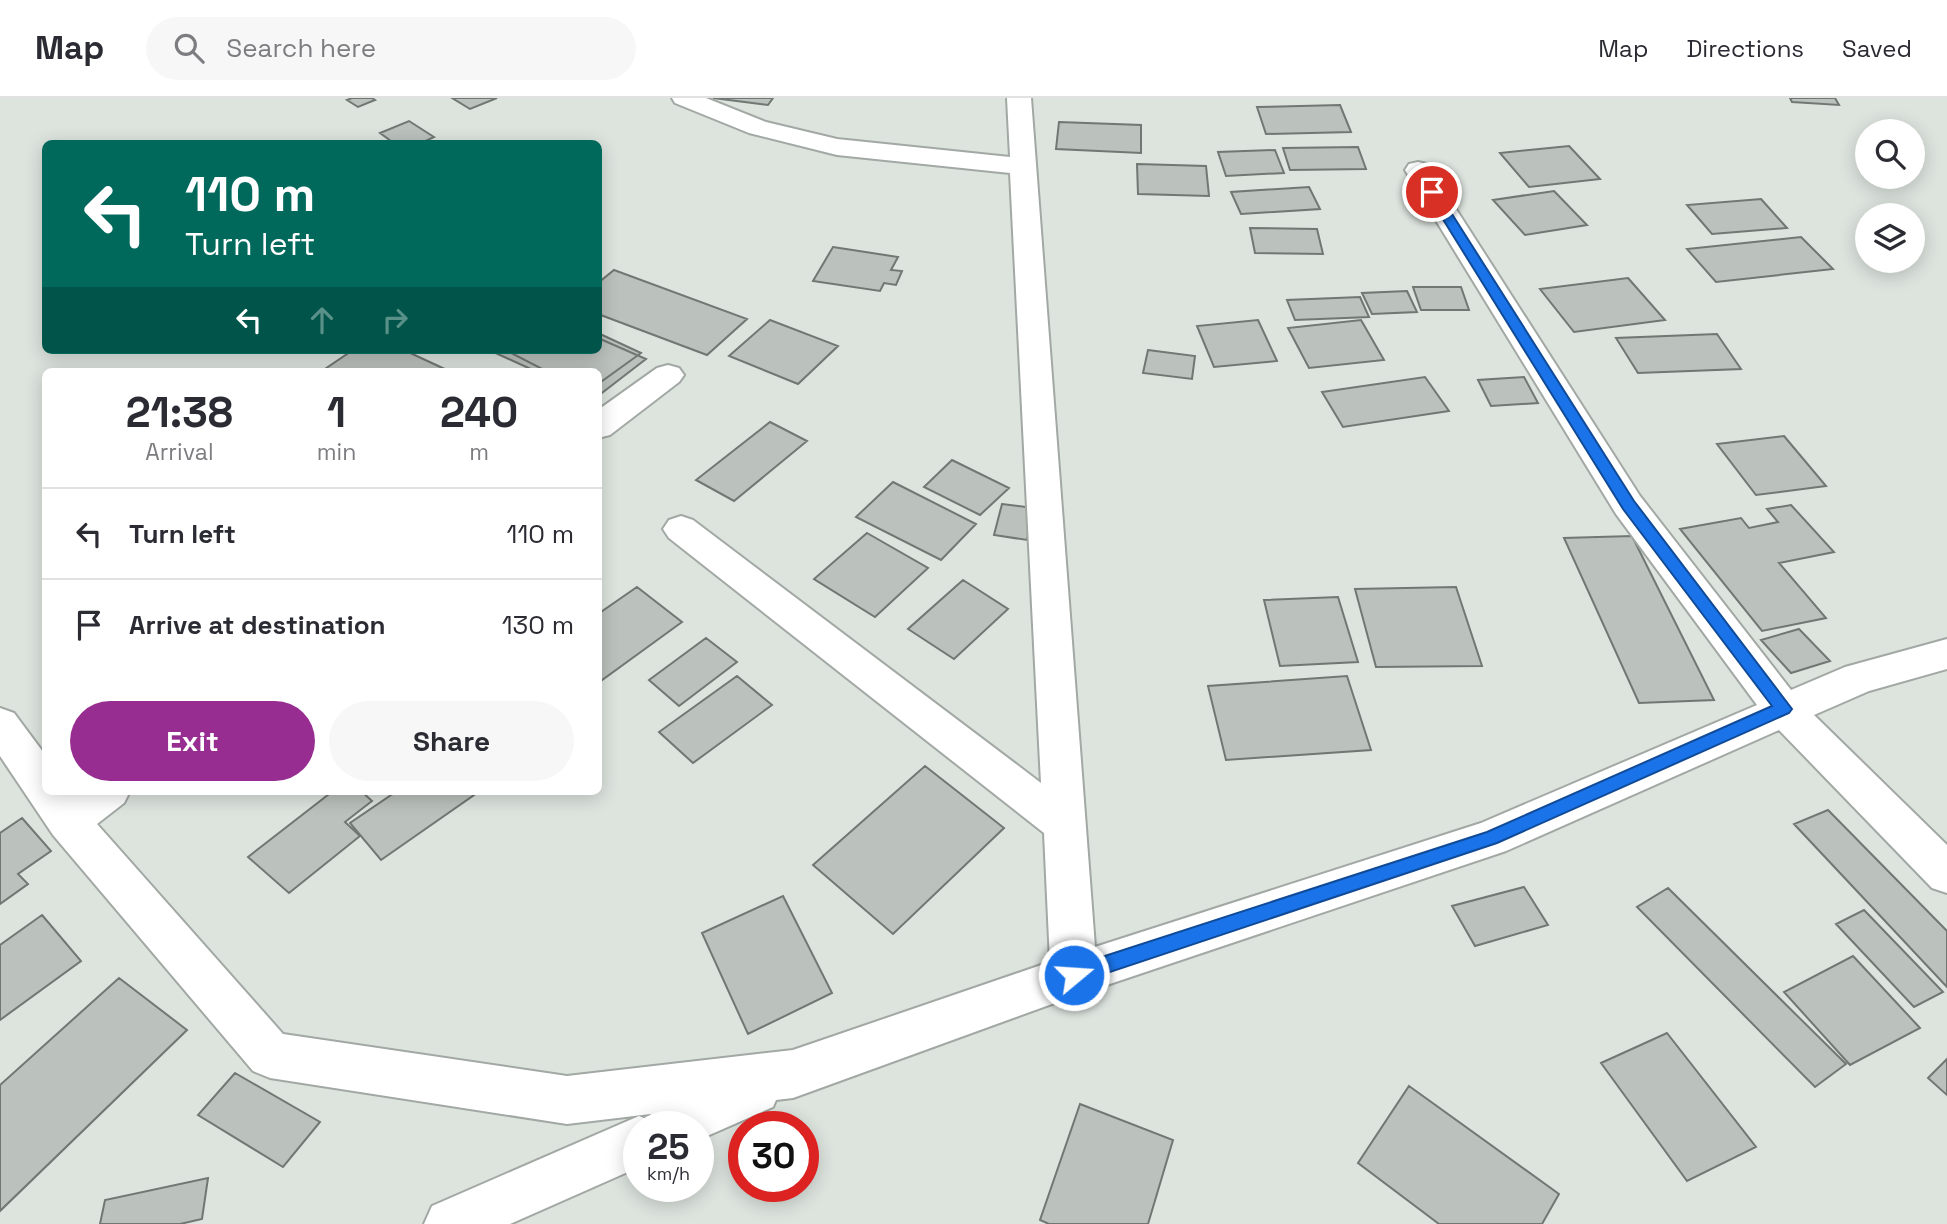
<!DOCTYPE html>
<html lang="en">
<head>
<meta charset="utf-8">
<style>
	body { margin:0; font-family:"Space Grotesk",sans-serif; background:#f7f7f7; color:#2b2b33; height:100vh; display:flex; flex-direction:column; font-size:26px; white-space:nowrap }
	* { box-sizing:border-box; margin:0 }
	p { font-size:23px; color:#7c7c81 }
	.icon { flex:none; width:38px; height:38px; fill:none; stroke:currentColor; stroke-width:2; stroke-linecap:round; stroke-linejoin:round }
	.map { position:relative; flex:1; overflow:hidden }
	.sheet { position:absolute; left:42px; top:270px; width:560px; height:427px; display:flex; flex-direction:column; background:#fff; border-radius:10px; box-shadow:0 4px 18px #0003 }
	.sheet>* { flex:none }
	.guide { position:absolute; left:42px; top:42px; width:560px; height:214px; border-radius:10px; box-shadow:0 4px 18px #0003; background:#00695c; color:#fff; overflow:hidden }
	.fabs { position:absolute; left:1855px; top:21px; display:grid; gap:14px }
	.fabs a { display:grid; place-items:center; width:70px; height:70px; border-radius:50%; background:#fff; box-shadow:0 4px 18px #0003; font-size:35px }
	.speed { position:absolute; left:623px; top:1013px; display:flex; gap:14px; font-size:35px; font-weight:700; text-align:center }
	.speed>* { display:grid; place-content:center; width:91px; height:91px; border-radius:50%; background:#fff; box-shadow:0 4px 18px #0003; line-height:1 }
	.speed small { font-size:18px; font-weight:400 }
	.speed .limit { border:10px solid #d22; background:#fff; color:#111 }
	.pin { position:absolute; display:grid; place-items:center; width:60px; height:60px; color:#fff; margin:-30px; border:4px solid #fff; border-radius:50%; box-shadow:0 2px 7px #0007 }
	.me { position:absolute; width:77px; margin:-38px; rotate:72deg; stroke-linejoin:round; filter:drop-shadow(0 0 5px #0008) }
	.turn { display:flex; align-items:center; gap:24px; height:147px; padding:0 28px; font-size:32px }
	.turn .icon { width:91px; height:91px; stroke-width:2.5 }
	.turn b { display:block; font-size:49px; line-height:60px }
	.lanes { display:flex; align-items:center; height:66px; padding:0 28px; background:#0003; justify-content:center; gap:35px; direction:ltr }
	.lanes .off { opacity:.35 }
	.eta { display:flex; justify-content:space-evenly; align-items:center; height:119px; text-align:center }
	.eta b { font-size:42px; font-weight:800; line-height:49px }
	.action { display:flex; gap:14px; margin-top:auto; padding:14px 28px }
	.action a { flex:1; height:80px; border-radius:42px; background:#972d90; color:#fff; font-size:28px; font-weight:800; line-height:80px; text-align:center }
	.action a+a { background:#f7f7f7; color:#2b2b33 }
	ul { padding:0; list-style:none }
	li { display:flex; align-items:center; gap:21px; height:91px; padding:0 28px; border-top:2px solid #e1e1e2 }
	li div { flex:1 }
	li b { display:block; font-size:26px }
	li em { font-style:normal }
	header { display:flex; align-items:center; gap:42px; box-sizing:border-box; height:98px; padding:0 35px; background:#fff; border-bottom:2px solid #e1e1e2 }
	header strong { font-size:33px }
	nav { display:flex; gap:38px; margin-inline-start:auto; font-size:24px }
	.search { width:490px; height:63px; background:#f7f7f7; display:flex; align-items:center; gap:18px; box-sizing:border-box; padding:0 24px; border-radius:38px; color:#7c7c81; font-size:26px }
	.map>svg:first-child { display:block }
	.building { fill:#bbc1bc; stroke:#717772; stroke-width:2 }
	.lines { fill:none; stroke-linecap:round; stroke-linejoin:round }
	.minor-casing { stroke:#a2a8a3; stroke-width:4 }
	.minor { fill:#fff; fill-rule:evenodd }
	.route { fill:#1a73e8; stroke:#114b97; stroke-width:2 }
</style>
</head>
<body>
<header>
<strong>Map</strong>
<div class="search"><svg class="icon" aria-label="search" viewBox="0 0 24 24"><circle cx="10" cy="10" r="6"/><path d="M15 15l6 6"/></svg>Search here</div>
<nav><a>Map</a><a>Directions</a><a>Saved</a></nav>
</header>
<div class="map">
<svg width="1947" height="1126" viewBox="0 0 1947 1126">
	<rect width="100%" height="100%" fill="#dde4de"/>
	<path class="building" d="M352,0H372L375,2L358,9L347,2Z
		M452,0H497L470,11Z
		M713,0H773L768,7Z
		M1790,0H1835L1839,7L1792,4Z
		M1340,7L1351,34L1266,36L1257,9Z
		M409,23L434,39L419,46H395L380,35Z
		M1059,24L1141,27V55L1056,51Z
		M1569,48L1600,81L1529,89L1500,55Z
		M1358,49L1366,71L1290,72L1283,50Z
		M1275,52L1284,75L1226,78L1218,54Z
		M1137,66L1206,68L1209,98L1138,96Z
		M1309,89L1320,111L1241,116L1231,94Z
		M1554,93L1587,127L1525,137L1493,102Z
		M1761,101L1787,130L1712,136L1687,107Z
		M1250,130L1317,131L1323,156L1255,155Z
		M1801,139L1833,171L1716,184L1687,151Z
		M833,149L898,159L891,172L902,173L896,187L884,185L880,193L813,183Z
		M614,172L747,221L707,257L598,216V185Z
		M1628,180L1665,222L1574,234L1540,191Z
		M1413,189H1461L1469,212H1421Z
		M1407,193L1417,214L1372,216L1362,195Z
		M1360,199L1369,219L1295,222L1287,202Z
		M770,222L838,248L798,286L729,258Z
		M1258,222L1277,263L1214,269L1197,228Z
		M1361,222L1384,262L1309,270L1288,230Z
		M598,235L641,255L598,286V273H546L513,256L519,252H598Z
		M1717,236L1741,271L1638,275L1616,240Z
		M598,240L646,261L598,298V273H535L489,252H598Z
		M353,252H404L449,273H322Z
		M1148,252L1195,258L1192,281L1143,275Z
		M1425,279L1449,313L1343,329L1322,294Z
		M1524,279L1538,305L1491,308L1478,282Z
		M770,324L807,343L734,403L696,382Z
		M1784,338L1826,388L1756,397L1717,346Z
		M952,362L1009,390L980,417L924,389Z
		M893,384L976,426L941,462L856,419Z
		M1002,406L1035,410L1027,442L994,437Z
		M1791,407L1834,454L1779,465L1826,520L1762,533L1680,431L1741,420L1749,430L1778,424L1767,411Z
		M867,435L928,470L875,519L814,481Z
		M1632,438L1714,602L1639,605L1564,440Z
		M963,482L1008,511L954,561L908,531Z
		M637,489L682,524L598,585V516Z
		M1456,489L1482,568L1376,569L1355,491Z
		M1338,499L1358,564L1280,568L1264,502Z
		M1799,531L1830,563L1791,575L1761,542Z
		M706,540L737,564L679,608L649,582Z
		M737,578L772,607L693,665L659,634Z
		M1347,578L1371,652L1226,662L1208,588Z
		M925,668L1004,730L893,836L813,767Z
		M333,693H361L372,703L345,724L360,738L289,795L248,759Z
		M397,693H470L474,697L381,762L350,725Z
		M1828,712L1947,833V889L1794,726Z
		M22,720L51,753L18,776L28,786L0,806V735Z
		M1524,789L1548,827L1475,848L1452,808Z
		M1668,790L1846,966L1815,989L1637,809Z
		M783,798L832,895L748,936L702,835Z
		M1864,812L1943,894L1914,909L1836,826Z
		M42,817L81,863L0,922V847Z
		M1853,858L1920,930L1850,967L1784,894Z
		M119,880L187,932L0,1113V987Z
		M1667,935L1756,1049L1687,1083L1601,965Z
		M1947,961V997L1928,980Z
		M235,975L320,1024L283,1069L198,1017Z
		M1409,988L1559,1096L1542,1126H1439L1358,1065Z
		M1080,1006L1173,1042L1148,1126H1049L1040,1122Z
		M208,1080L202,1121L180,1126H100L105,1102Z"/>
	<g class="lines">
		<g class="minor-casing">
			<path id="minor" d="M672,0H706L766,24L837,41L1010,59L1007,0H1031L1095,849L1481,725L1757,607L1616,416L1405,72L1409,66L1418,64L1427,66L1431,72L1640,398L1791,592L1845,569L1947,541V571L1869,593L1814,617L1947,747V795L1932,790L1779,632L1506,753L1074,898L793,1000L776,1002L773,1009L698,1042V1029H639V1069L510,1126H424L432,1108L639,1018L649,1022L651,1016L567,1026L270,980L253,973L53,737L0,658V610L14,615L46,658V693H70L72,697L78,693H130L124,705L97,726L283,936L567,978L793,952L1050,864L1044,735L669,440L663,431L669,422L681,418L693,422L1041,685L1010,75L837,57L749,35L675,5Z
				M668,267L679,270L684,277L679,284L610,337L598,340V312L657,270Z"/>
		</g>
		<use href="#minor" class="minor"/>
	</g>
	<path class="route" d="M1432,91L1438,94L1634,403L1792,611L1789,615L1497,745L1074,886L1067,883L1064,877L1067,871L1074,868L1487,734L1772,608L1623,411L1426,94Z"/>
</svg>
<div class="fabs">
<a><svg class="icon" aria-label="search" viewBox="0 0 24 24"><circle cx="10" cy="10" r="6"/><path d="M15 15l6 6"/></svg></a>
<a><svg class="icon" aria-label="layers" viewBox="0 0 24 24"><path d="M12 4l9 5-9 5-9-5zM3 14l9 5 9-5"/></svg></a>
</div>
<div class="speed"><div>25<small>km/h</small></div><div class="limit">30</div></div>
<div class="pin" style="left:1432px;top:94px;background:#d93025"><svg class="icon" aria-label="arrive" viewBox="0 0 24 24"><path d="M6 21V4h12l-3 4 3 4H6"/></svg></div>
<svg class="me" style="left:1074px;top:877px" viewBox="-20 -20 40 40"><circle r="17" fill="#1a73e8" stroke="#fff" stroke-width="3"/><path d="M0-11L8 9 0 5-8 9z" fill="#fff"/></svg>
<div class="guide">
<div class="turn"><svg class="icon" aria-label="left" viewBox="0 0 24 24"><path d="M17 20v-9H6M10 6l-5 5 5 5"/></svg><div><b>110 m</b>Turn left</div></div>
<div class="lanes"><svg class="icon" aria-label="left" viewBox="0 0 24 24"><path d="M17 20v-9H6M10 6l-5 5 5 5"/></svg><svg class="icon off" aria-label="ahead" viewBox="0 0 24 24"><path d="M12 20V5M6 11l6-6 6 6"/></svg><svg class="icon off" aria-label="right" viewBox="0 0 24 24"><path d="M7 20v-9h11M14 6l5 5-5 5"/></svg></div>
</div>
<section class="sheet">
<div class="eta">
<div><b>21:38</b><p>Arrival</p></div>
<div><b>1</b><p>min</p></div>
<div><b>240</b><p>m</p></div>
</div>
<ul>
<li><svg class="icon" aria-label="left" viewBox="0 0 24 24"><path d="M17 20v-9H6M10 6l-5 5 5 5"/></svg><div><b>Turn left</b></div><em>110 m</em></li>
<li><svg class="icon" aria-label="arrive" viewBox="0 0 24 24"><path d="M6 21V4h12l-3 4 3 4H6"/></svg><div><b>Arrive at destination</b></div><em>130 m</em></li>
</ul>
<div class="action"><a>Exit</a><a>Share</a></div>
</section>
</div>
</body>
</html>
